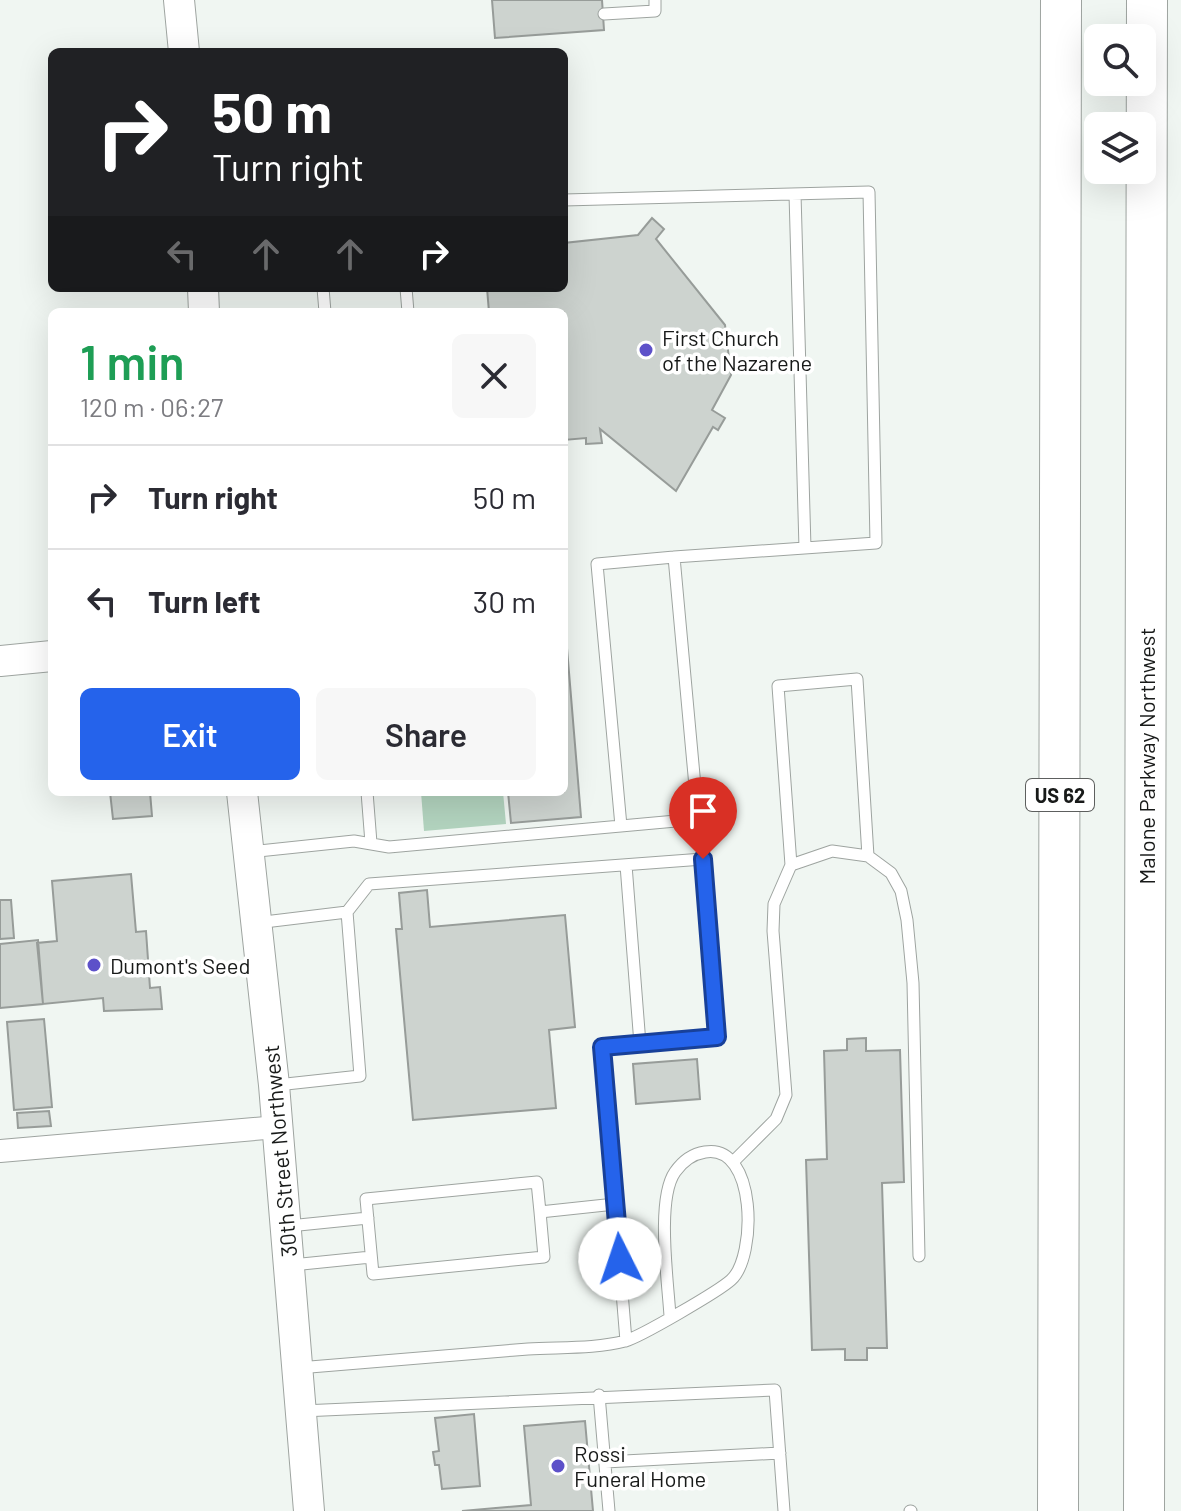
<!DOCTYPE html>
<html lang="en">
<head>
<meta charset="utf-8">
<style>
	body { margin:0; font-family:Barlow,sans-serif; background:#f7f7f7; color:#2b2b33; height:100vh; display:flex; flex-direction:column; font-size:30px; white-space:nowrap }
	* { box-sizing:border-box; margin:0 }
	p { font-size:26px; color:#7c7c81 }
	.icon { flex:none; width:44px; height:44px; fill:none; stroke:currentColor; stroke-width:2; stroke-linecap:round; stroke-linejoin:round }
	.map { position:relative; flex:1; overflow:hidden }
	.drawer { position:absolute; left:48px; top:308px; width:520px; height:488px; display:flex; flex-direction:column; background:#fff; border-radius:12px; box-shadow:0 8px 32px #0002 }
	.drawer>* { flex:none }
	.top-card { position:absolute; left:48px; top:48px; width:520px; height:244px; border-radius:12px; box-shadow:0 8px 32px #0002; background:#202124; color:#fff; overflow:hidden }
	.fabs { position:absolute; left:1084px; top:24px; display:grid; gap:16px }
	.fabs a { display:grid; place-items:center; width:72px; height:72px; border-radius:12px; background:#fff; box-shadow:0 8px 32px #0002; font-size:40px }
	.pin { position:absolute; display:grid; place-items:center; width:68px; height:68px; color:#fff; margin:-82px -34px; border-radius:50% 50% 50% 0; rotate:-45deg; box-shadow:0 0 8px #0007 }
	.pin .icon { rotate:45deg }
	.me { position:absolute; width:88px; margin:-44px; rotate:356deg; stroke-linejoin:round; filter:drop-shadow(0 0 6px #0008) }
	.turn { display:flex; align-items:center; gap:28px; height:168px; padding:0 32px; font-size:36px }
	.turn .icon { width:104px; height:104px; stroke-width:2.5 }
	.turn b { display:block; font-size:56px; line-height:68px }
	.lanes { display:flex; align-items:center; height:76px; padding:0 32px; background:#0003; justify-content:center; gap:40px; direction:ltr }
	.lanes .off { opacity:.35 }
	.round { display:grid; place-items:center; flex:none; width:84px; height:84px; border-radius:12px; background:#f7f7f7 }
	.head { display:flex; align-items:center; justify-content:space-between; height:136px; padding:0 32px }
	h1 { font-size:48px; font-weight:600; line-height:60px; color:#1e9e55 }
	.button { display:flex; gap:16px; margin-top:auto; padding:16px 32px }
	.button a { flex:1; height:92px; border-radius:12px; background:#2563eb; color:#fff; font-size:32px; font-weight:600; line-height:92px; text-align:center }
	.button a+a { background:#f7f7f7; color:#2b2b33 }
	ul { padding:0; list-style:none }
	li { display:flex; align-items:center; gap:24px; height:104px; padding:0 32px; border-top:2px solid #e1e1e2 }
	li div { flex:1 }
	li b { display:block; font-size:30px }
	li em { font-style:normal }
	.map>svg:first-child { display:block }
	.green { fill:#b2d3be }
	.building { fill:#cdd3cf; stroke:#979c99; stroke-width:2 }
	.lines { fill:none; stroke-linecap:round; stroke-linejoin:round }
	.lane-casing { stroke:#9ea4a0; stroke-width:13 }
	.street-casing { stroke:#9ea4a0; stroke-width:24 }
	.secondary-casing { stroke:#9ea4a0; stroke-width:32 }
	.highway-casing { stroke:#9ea4a0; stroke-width:42 }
	.lane { stroke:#fff; stroke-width:11 }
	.street { stroke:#fff; stroke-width:22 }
	.secondary { stroke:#fff; stroke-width:30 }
	.highway { stroke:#fff; stroke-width:40 }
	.route-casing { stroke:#184099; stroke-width:20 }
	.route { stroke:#2563eb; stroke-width:14 }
	.poi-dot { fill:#5d51c9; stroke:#fff; stroke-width:3 }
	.labels { text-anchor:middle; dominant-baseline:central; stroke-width:7; stroke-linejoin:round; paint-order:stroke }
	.shield { fill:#fff; stroke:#5d5f5e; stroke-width:2 }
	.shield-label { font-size:20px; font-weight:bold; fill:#181a19 }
	.poi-label { font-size:22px; fill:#181a19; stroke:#fff; text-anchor:start }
	.street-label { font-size:22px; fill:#181a19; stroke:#fff }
</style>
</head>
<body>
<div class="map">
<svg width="1181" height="1511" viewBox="0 0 1181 1511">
	<rect width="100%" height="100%" fill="#f0f6f2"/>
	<path class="green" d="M421,792H503L506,824L424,831Z"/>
	<path class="building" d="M492,0H602L604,30L495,38Z
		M652,218L664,229L656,239L725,325L731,375L712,410L725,418L718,430L713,427L676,491L600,429L602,443L586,444V438L564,440V312H489L487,288H564V243L638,235Z
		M564,612L581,817L511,823L508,792H564Z
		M110,792H150L152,816L113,819Z
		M131,874L136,932L146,931L150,988L160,987L162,1009L104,1011L103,998L43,1004L37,943L57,941L52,881Z
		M427,890L430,927L565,915L575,1027L549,1030L556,1108L413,1120L396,929H402L399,893Z
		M0,900H11L14,938L0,939Z
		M38,940L43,1004L0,1008V944Z
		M44,1019L52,1107L14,1110L7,1022Z
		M866,1038V1051L900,1050L904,1182L882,1183L887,1348H867V1360H845V1349L812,1350L806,1160L827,1159L824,1051L847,1050V1039Z
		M697,1059L700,1099L636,1104L633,1064Z
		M49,1111L51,1126L18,1128L17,1113Z
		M474,1414L480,1486L442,1489L439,1465H435L433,1452L439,1451L435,1418Z
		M585,1421L593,1511H462L531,1505L524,1426Z"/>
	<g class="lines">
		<g class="lane-casing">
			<path id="lane" d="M604,14L655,11V0
				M795,194L805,548
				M323,288L325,312
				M406,288L408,312
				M367,792L371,843
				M621,826L597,564L674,557
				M250,852L354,841L389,847L698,819L674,557L876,543L869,192L564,200
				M626,865L640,1044
				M791,865L832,851L868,856
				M256,923L347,912
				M277,1085L360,1076L347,912L369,884L703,859L717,1037L602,1047L626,1341
				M734,1161L776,1119L786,1095L773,931L774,904L791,865L778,686L857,679L868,856L891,873L901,891L907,920L913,983L919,1256
				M540,1212L544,1257L373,1274L366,1199L537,1182L540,1212L615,1204
				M289,1226L368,1218
				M292,1265L371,1257
				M298,1368C374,1362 451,1355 528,1349C559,1347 596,1349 625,1341C640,1337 719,1291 731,1280C757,1257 757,1143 705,1152C692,1154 682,1162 675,1172C656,1199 668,1282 670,1316
				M599,1395L609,1511
				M302,1411L775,1390L784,1511
				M605,1462L780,1453
				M910,1511H911"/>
		</g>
		<g class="street-casing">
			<path id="street" d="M0,1151L278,1127"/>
		</g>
		<g class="secondary-casing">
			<path id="secondary" d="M179,0L184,52
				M203,288L204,312
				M0,661L52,656
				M242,792L274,1085L309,1511"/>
		</g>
		<g class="highway-casing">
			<path id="highway" d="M1058,1511L1061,0
				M1144,1511L1147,0"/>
		</g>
		<use href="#lane" class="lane"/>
		<use href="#street" class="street"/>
		<use href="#secondary" class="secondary"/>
		<use href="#highway" class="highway"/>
	</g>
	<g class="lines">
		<g class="route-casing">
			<path id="route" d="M620,1259L602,1047L717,1037L703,859"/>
		</g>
		<use href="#route" class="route"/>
	</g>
	<g class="poi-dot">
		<circle cx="646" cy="350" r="8"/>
		<circle cx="94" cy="965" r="8"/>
		<circle cx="558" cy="1466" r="8"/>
	</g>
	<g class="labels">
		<rect class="shield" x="1026" y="779" width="68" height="32" rx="6"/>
		<g class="shield-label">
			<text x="1060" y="795">US 62</text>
		</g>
		<g class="poi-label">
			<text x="662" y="337">First Church<tspan x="662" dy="25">of the Nazarene</tspan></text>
			<text x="110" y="965">Dumont's Seed</text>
			<text x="574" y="1453">Rossi<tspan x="574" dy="25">Funeral Home</tspan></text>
		</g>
		<g class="street-label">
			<text transform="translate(1146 756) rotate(-90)">Malone Parkway Northwest</text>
			<text transform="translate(279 1151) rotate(-95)">30th Street Northwest</text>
		</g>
	</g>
</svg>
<div class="fabs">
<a><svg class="icon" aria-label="search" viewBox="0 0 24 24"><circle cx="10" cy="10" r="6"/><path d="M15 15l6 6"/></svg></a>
<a><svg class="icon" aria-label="layers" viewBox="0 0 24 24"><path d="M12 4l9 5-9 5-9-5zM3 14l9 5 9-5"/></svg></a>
</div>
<div class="pin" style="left:703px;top:859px;background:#d93025"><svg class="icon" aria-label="arrive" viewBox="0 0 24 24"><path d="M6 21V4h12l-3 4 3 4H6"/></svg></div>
<svg class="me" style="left:620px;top:1259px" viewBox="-20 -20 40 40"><circle r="19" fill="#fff"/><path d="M0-13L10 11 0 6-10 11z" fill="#2563eb"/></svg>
<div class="top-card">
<div class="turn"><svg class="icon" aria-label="right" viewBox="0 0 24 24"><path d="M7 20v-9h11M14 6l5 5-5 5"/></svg><div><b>50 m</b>Turn right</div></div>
<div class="lanes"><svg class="icon off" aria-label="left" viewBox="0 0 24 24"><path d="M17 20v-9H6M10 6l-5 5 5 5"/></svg><svg class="icon off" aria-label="ahead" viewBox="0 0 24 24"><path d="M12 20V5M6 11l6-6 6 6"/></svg><svg class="icon off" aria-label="ahead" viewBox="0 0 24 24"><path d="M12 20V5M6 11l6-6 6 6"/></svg><svg class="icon" aria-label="right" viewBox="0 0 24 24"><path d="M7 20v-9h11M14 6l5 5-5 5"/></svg></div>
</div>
<section class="drawer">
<div class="head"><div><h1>1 min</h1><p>120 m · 06:27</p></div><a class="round"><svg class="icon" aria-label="close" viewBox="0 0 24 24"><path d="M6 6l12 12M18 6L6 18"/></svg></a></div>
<ul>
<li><svg class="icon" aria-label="right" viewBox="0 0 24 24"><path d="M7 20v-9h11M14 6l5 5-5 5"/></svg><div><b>Turn right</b></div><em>50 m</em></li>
<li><svg class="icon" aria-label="left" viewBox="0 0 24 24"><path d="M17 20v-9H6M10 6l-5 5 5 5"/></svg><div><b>Turn left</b></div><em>30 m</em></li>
</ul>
<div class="button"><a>Exit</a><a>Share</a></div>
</section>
</div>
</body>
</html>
